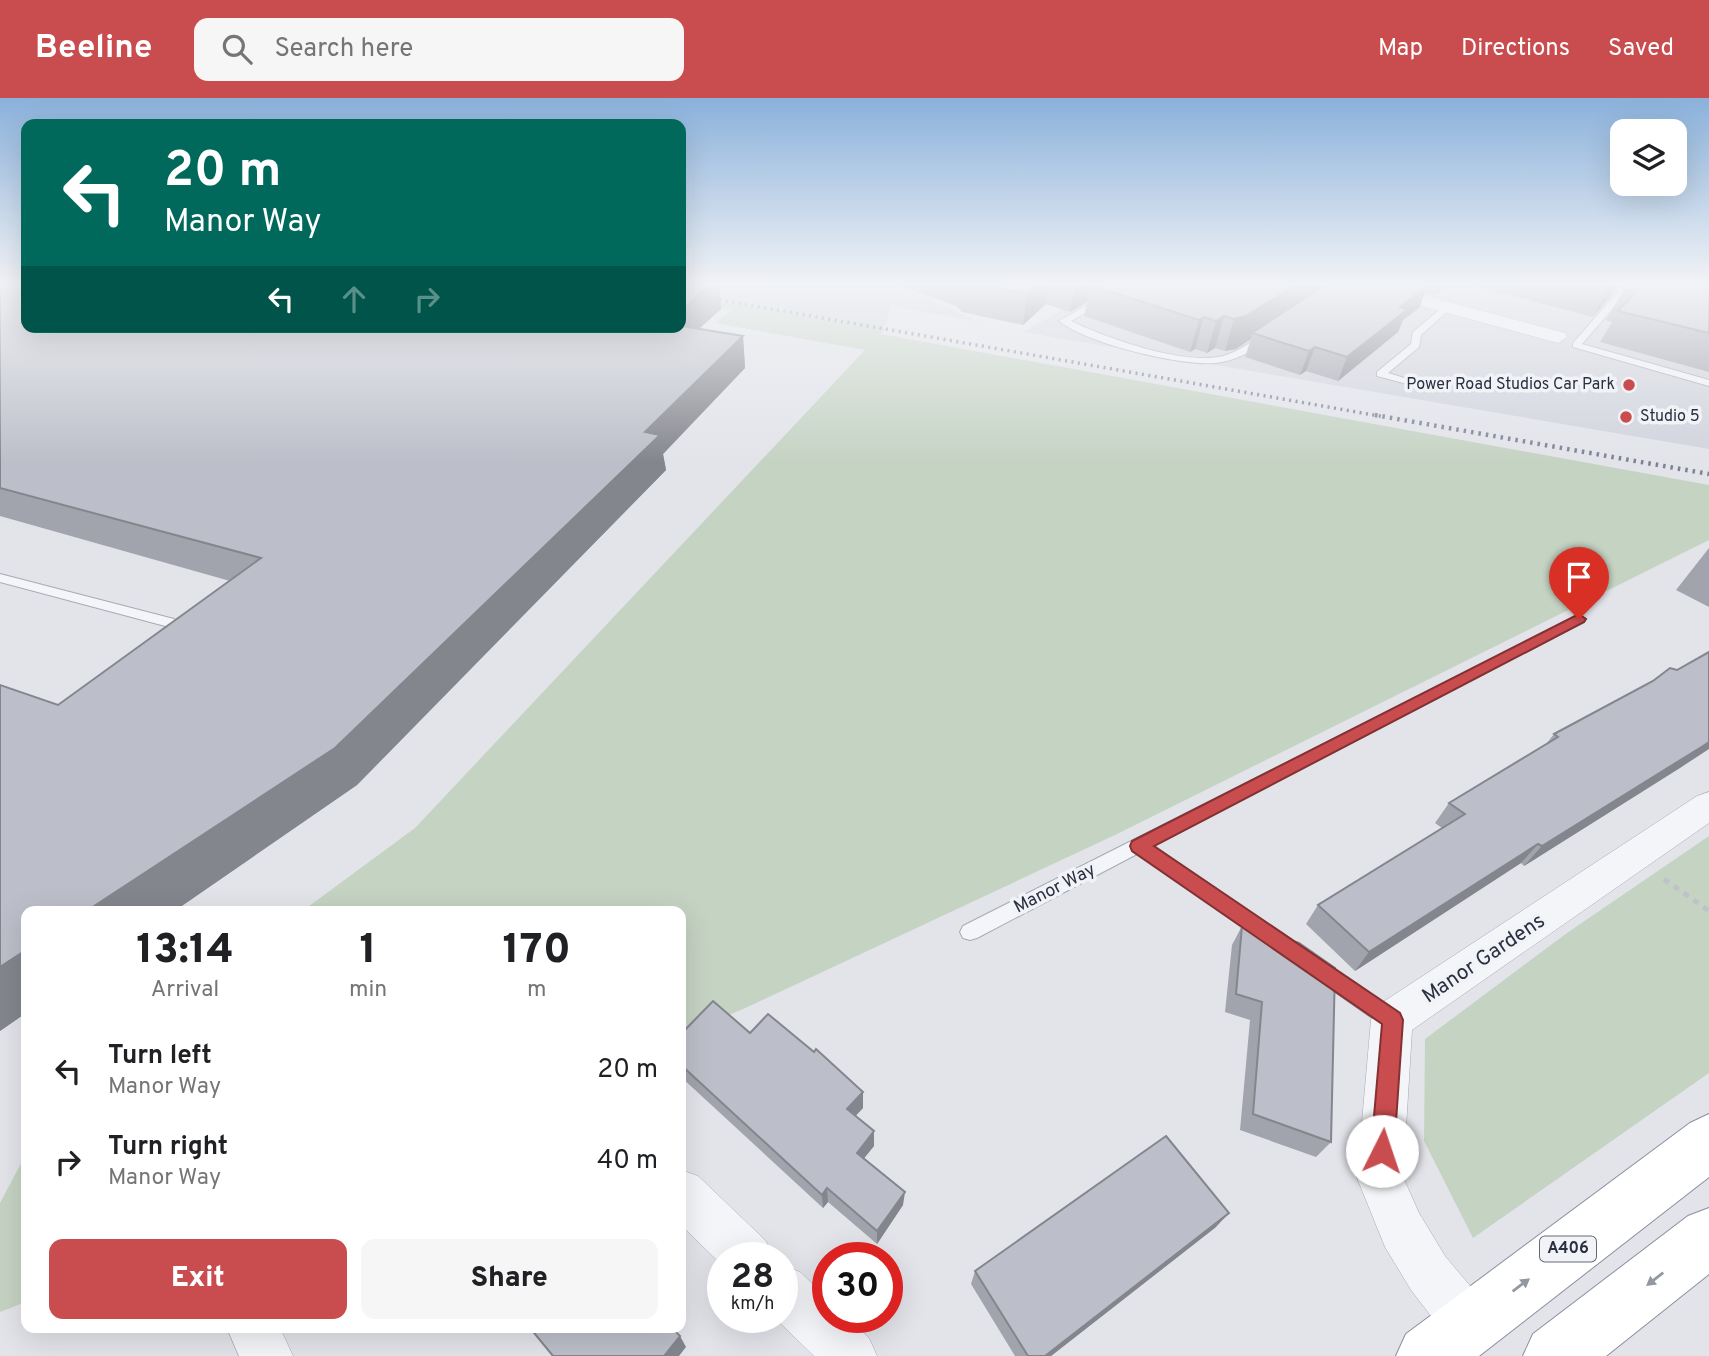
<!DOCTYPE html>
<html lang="en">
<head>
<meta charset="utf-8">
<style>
	body { margin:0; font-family:Overpass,sans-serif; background:#f6f6f6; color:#202124; height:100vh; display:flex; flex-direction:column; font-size:26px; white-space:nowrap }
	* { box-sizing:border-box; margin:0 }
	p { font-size:23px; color:#757577 }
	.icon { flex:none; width:38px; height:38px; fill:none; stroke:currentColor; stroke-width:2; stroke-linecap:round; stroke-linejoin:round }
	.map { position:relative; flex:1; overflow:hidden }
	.details { position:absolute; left:21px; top:808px; width:665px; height:427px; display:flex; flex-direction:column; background:#fff; border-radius:14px; box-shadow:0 7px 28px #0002 }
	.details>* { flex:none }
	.guide { position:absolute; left:21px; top:21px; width:665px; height:214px; border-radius:14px; box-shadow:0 7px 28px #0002; background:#00695c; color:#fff; overflow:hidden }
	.buttons { position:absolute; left:1610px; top:21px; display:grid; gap:14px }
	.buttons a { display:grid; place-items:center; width:77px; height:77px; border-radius:14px; background:#fff; box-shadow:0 7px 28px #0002; font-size:35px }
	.speed { position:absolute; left:707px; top:1144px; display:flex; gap:14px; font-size:35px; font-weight:700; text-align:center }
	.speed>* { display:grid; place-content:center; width:91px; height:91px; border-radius:50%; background:#fff; box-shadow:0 7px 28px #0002; line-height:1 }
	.speed small { font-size:18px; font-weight:400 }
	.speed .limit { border:10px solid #d22; background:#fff; color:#111 }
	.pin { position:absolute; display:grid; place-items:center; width:60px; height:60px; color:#fff; margin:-72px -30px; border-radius:50% 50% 50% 0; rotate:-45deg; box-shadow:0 0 7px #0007 }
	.pin .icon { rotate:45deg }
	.me { position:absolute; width:77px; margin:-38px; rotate:4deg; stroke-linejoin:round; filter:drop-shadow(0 0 5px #0008) }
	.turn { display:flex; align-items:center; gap:24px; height:147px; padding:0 28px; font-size:32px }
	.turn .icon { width:91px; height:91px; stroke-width:2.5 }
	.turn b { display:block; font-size:49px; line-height:60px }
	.lanes { display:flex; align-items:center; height:66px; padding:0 28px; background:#0003; justify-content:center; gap:35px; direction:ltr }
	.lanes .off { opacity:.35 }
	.eta { display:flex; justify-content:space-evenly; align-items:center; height:119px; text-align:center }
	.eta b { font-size:42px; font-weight:800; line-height:49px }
	.cta { display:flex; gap:14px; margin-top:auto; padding:14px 28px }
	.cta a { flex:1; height:80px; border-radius:14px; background:#c94c4f; color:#fff; font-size:28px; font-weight:800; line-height:80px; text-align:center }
	.cta a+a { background:#f6f6f6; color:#202124 }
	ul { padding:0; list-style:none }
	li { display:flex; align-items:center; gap:21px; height:91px; padding:0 28px }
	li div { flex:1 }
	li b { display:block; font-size:26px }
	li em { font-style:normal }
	header { display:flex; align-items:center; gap:42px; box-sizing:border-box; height:98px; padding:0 35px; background:#c94c4f; color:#fff }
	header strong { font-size:33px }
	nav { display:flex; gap:38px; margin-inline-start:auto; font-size:24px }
	.search { width:490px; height:63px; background:#f6f6f6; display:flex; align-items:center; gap:18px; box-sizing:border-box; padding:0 24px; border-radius:14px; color:#757577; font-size:26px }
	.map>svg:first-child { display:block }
	.built { fill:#d0d3dc }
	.green { fill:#c5d3c3 }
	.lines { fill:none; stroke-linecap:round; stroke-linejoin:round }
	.service-casing { stroke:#a7aab4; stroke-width:2 }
	.minor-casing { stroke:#a7aab4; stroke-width:1 }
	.trunk-casing { stroke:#8a90a0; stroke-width:2 }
	.path { stroke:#bfc2c8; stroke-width:5; stroke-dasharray:6 6; stroke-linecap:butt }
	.service { fill:#f4f5f8; fill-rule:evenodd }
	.minor { fill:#f4f5f8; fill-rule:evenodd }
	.trunk { fill:#fff; fill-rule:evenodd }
	.rail-far1 { stroke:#7c8293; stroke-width:3.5; stroke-dasharray:2 4.5; stroke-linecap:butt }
	.rail { stroke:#7c8293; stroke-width:4.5; stroke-dasharray:2.5 5; stroke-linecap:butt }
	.wall { fill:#a2a4ad }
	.shaded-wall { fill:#84868d }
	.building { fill:#bcbfc9; stroke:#84868d; stroke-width:2 }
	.oneway { fill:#9498a0 }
	.route { fill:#c94c4f; stroke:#833133; stroke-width:2 }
	.poi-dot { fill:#c94c4f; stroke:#f1f3f7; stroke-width:2.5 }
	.labels { text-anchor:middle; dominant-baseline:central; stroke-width:7; stroke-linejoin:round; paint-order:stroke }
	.far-poi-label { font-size:16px; fill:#2a3041; stroke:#f1f3f7; text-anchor:end }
	.shield { fill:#f1f3f7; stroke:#666a78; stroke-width:2 }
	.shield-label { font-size:16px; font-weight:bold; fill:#2a3041 }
	.street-label { font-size:18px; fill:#2a3041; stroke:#f1f3f7 }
	.near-street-label { font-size:21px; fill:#2a3041; stroke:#f1f3f7 }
</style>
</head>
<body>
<header>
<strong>Beeline</strong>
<div class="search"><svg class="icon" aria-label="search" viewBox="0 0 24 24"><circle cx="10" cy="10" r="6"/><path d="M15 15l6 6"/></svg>Search here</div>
<nav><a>Map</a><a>Directions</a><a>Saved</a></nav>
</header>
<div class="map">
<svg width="1709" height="1258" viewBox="0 0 1709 1258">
	<rect width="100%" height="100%" fill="#e2e4ea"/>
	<path class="built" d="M681,187H930L929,197L938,205L979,224L892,208L881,236L681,200Z
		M1112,187H1709V351L1023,234L1073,206Z"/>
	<path class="green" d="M681,196L885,231L881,236L1709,387V442L1115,737L741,912L681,936V814H301L415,730L865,252L715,225L731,212L681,202Z
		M1709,738V975L1473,1140L1424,1043L1425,941L1567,835Z
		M26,1056V1204L0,1214V1105Z"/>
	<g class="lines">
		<g class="service-casing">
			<path id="service" d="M1123,187H1134L1071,223C1105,240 1186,268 1223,258C1237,254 1250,245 1262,237L1270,239C1256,252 1235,263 1216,265C1180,268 1088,246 1059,223Z
				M1624,187H1633L1582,246L1709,282V288L1573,249V245Z
				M1444,208L1451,210L1421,237L1419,249L1388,275L1430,288V292L1377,278V274L1411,246L1413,234Z
				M0,476L174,521L176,524L169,529L0,484Z
				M1579,517L1586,521L1584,524L1153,748L1291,841L1294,847L1291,853L1284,856L1277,853L1137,756L977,840L970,842L963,840L960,834L963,828Z
				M1319,863L1399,915L1402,922L1399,929L1392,932L1385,929L1312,878L1309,872L1312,866Z"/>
		</g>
		<g class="minor-casing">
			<path id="minor" d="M1383,187H1402L1400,191L1565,235L1567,239L1558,245L1381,197L1378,193Z
				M1709,694V725L1412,932L1403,1079L1419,1115L1445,1158L1487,1208L1494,1226L1487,1244L1469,1251L1451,1244L1411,1192L1385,1149L1357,1080L1371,922L1377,908L1697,698Z
				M681,1072L698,1078L766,1143L773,1160H723V1168L681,1127Z
				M782,1167L800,1174L828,1201V1220H848L869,1240L877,1258H814L775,1220H782Z
				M227,1230H280L293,1258H239Z"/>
		</g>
		<g class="trunk-casing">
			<path id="trunk" d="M1709,1016V1079L1479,1258H1396L1406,1236L1690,1025Z
				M1709,1110V1176L1606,1258H1523L1533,1236L1688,1118Z"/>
		</g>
		<path class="path" d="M1664,781L1709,813"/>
		<use href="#service" class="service"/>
		<use href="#minor" class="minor"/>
		<use href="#trunk" class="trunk"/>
		<path class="rail-far1" d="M681,195L1385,319"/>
		<path class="rail" d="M1375,317L1709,376"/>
	</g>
	<path class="wall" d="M0,187H719L721,211L699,231L743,238L745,270L663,356L666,372L357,687L173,814H26V915L0,933L58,607L230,483L0,418Z
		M898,187H1447L1434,197L1425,195L1419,210L1403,222L1398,234L1338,283L1306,273L1300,277L1245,259L1251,241L1236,251L1225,253L1215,250L1207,255L1195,251L1190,254L1084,218L1087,204L1070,214L1046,206L1023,227L962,214L956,208Z
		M1471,187H1620L1593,219Z
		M1709,187V274L1600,244L1612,224L1606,222L1624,191Z
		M1709,450V509L1676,492Z
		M1554,636L1683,668L1524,768L1521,765L1355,873L1306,826L1318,807L1442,730L1435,725L1449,705L1547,645Z
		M1242,828L1331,1044L1316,1059L1240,1032L1250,922L1225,914L1232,847Z
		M750,935L863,1010L855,1018L874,1033V1048L864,1060L903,1107L877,1146L828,1104L823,1110L681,979V936Z
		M1216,1129L1051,1258H1015L971,1186L975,1173Z"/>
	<path class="shaded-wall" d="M710,187H719L721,211L669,257L681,229V212Z
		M1036,187H1049L1046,206L1023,227L1027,196Z
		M1075,187H1090L1087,204L1070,214Z
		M1295,187H1332L1252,235L1251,241L1236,251L1225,253L1234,221Z
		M1428,187L1419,210L1403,222L1398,234L1338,283L1347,259L1400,209Z
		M1439,187H1447L1434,197Z
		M1610,187H1620L1593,219Z
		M1224,218L1215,250L1207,255L1216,223Z
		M1204,219L1195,251L1190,254L1199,222Z
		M743,238L745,270L663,356L666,372L357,687L173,814H85L645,334Z
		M1315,249L1306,273L1300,277L1309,253Z
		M1709,644V651L1683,668L1524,768L1542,748Z
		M1538,746L1521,765L1355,873L1369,854Z
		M26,852V915L0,933V869Z
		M863,994V1010L848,1026L847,1011Z
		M874,1033V1048L857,1069V1055Z
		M827,1090L828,1104L823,1110L822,1097Z
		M905,1094L903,1107L877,1146V1133Z
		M1229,1115L1216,1129L1051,1258H1045Z
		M680,1238L686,1249L679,1258H664Z"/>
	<path class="building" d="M0,187H26V229H681V228L743,238L645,334L660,337L335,650L85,814H26V852L0,869V587L58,607L261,460L0,390Z
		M681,187H710L681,212Z
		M984,187H1036L1027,196Z
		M1090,187H1295L1246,218L1234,221L1224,218L1216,223L1204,219L1199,222Z
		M1325,187H1428L1400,209L1408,211L1347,259L1315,249L1309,253L1252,235Z
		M1627,187H1709V235L1618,213L1635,194L1624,191Z
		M1709,554V644L1703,648L1542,748L1538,746L1369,854L1318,807L1465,716L1449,705L1558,639L1554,636L1653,583L1670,570L1677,572Z
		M1242,828L1299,845L1335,870L1331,1044L1253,1016L1262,904L1236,896Z
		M713,903L750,935L768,916L814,954L816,951L863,994L847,1011L874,1033L857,1055L905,1094L877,1133L827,1090L822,1097L681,967V936Z
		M1166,1038L1229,1115L1045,1258H1028L975,1173Z
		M530,1230H672L680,1238L664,1258H553Z"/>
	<defs><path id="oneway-solid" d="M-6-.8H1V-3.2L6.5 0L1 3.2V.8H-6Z" transform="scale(1.75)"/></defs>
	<g class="oneway">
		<use href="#oneway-solid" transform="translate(1655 1181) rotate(142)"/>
		<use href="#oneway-solid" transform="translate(1521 1187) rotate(-37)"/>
	</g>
	<linearGradient id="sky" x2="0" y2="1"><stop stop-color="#8ab1db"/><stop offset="0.51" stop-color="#f2f3f6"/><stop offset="1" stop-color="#f2f3f6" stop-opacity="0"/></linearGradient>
	<rect width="1709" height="364" fill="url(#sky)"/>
	<path class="route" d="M1579,516L1586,521L1584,524L1154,748L1400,915L1403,922L1394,1053L1390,1061L1382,1065L1374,1061L1371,1053L1382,926L1132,753L1130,748L1132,743Z"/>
	<g class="poi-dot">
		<circle cx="1629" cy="287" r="7"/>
		<circle cx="1626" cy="319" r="7"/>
	</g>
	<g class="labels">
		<g class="far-poi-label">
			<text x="1615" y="287">Power Road Studios Car Park</text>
			<text x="1640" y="319" text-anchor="start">Studio 5</text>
		</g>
		<rect class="shield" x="1540" y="1138.5" width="56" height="25" rx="5"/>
		<g class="shield-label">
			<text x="1568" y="1151">A406</text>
		</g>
		<g class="street-label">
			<text transform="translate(1055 791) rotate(-27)">Manor Way</text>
		</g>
		<g class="near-street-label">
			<text transform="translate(1484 861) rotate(-34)">Manor Gardens</text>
		</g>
	</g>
</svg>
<div class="buttons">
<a><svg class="icon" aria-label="layers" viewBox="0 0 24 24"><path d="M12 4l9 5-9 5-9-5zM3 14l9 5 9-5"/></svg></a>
</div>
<div class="speed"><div>28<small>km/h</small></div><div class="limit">30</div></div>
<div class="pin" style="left:1579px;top:521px;background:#d93025"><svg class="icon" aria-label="arrive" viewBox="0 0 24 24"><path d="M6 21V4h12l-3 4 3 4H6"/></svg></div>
<svg class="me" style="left:1382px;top:1053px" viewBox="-20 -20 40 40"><circle r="19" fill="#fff"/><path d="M0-13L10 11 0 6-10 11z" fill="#c94c4f"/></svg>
<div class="guide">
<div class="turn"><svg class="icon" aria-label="left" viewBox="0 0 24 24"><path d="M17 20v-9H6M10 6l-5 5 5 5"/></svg><div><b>20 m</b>Manor Way</div></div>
<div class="lanes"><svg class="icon" aria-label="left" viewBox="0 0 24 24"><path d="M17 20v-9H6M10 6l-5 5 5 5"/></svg><svg class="icon off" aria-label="ahead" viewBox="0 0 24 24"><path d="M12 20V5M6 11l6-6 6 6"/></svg><svg class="icon off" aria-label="right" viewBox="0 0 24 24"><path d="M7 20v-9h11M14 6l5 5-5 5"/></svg></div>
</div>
<section class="details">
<div class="eta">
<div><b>13:14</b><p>Arrival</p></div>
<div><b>1</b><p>min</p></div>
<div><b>170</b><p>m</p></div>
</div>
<ul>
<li><svg class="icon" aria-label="left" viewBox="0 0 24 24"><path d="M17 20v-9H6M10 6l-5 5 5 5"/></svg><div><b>Turn left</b><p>Manor Way</p></div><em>20 m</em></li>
<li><svg class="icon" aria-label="right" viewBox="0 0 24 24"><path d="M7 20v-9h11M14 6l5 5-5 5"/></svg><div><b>Turn right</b><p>Manor Way</p></div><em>40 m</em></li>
</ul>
<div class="cta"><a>Exit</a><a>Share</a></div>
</section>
</div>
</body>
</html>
